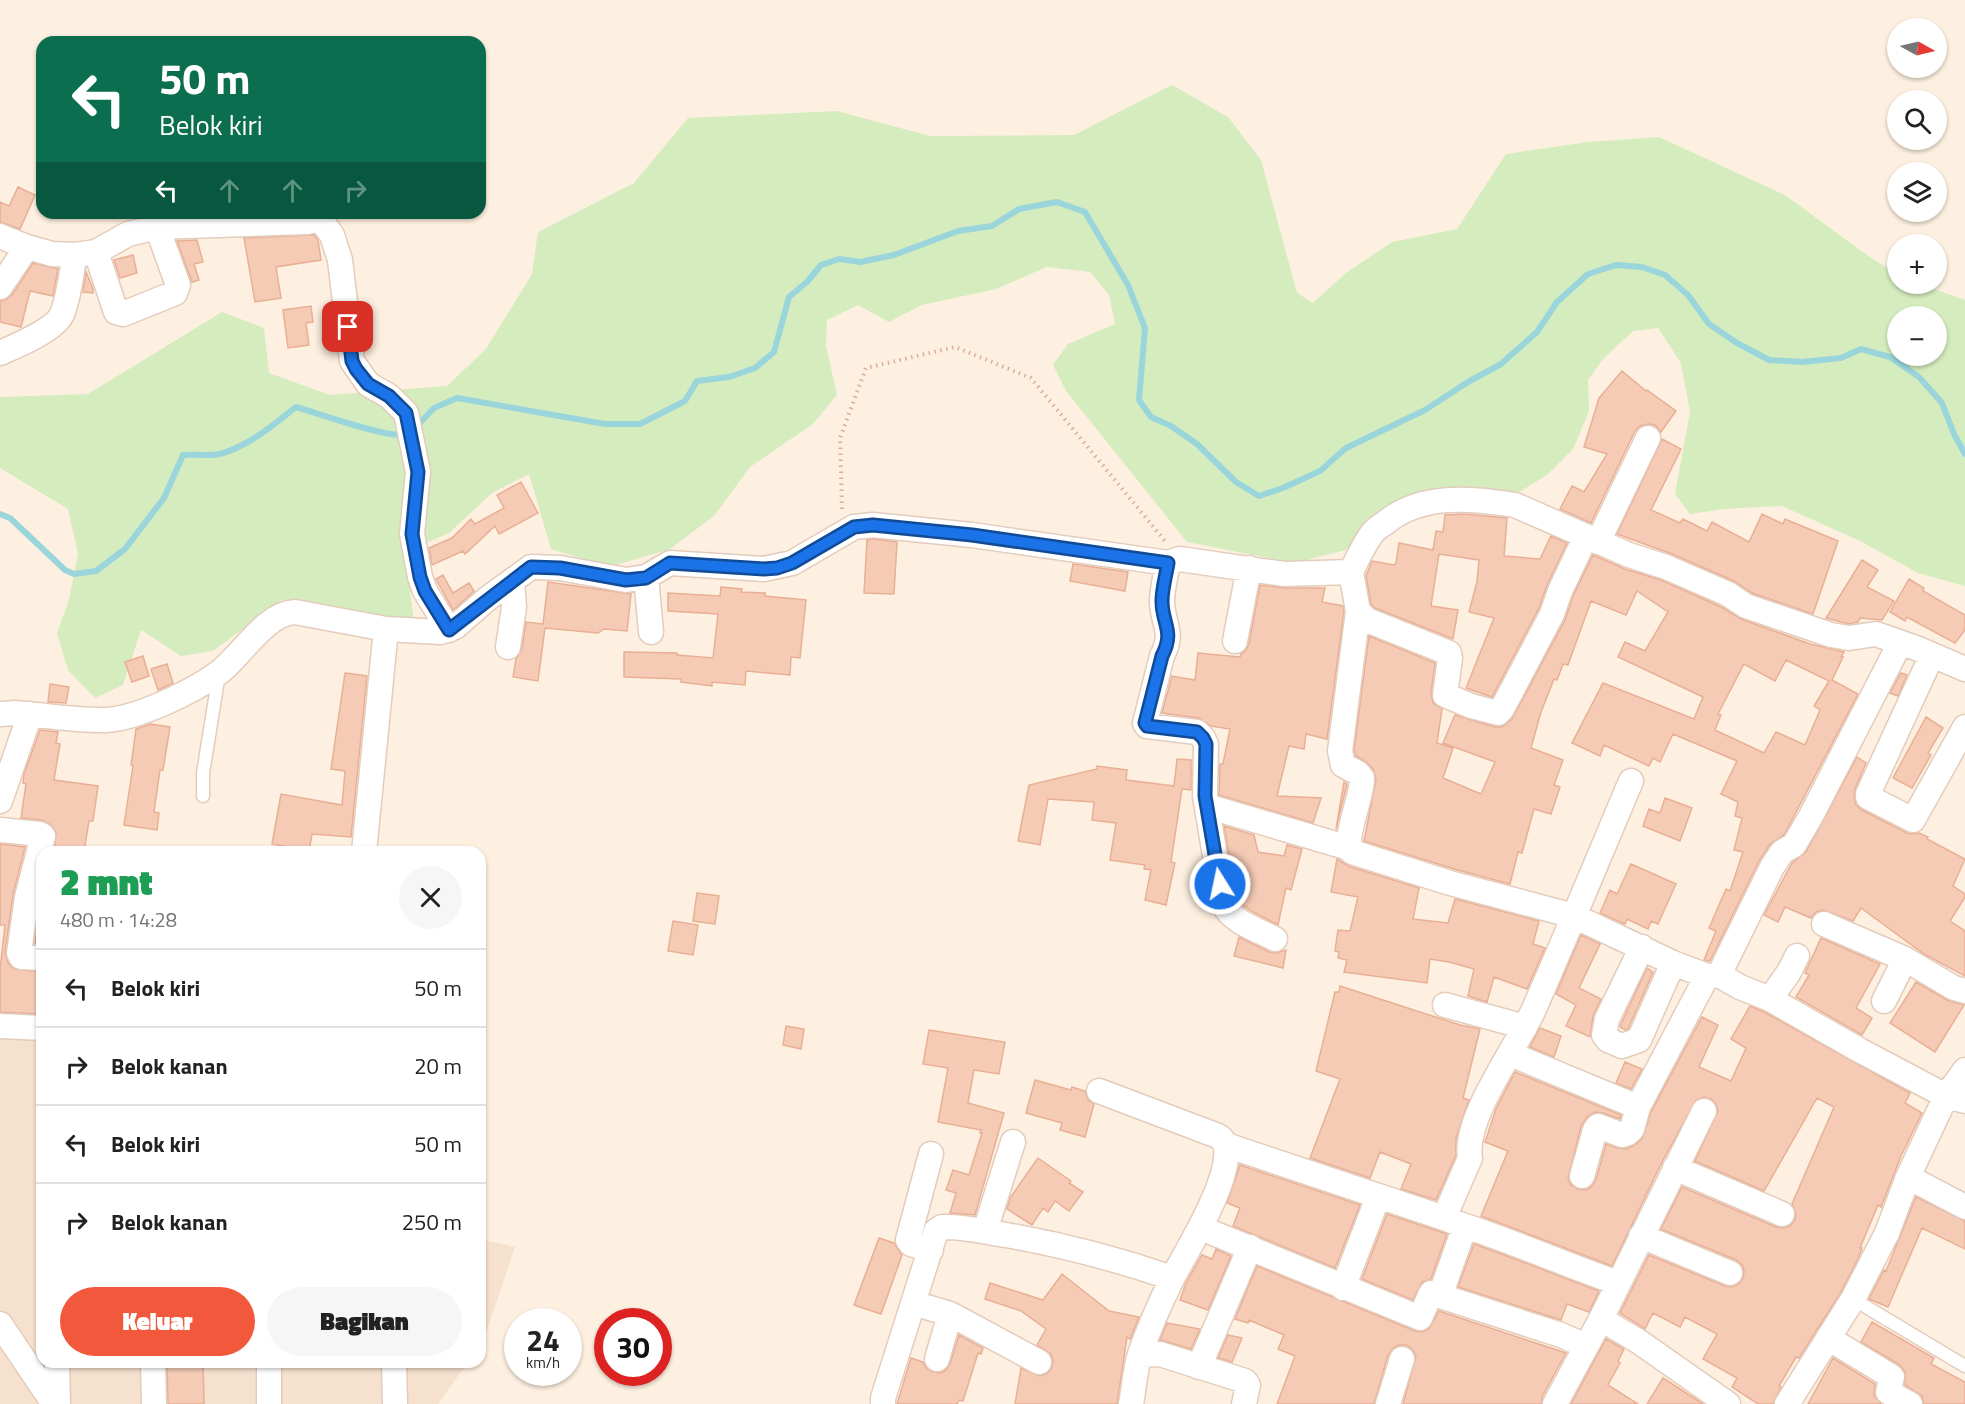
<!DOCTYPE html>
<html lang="id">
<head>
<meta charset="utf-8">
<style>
	body { margin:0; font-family:"Titillium Web",sans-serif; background:#f6f6f6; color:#222; height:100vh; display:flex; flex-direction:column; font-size:22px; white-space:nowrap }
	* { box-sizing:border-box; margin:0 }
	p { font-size:20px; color:#767676 }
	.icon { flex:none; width:33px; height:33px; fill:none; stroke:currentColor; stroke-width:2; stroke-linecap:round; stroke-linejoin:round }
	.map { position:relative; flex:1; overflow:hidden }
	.drawer { position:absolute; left:36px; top:846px; width:450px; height:522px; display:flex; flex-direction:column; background:#fff; border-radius:18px; box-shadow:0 2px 4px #0004 }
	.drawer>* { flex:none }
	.banner { position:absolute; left:36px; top:36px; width:450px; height:183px; border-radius:18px; box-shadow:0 2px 4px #0004; background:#0b6e4f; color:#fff; overflow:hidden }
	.needle { width:39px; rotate:98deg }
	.fabs { position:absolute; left:1887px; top:18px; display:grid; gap:12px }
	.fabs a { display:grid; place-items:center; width:60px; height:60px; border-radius:50%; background:#fff; box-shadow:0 2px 4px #0004; font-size:30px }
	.speed { position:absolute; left:504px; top:1308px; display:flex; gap:12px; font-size:30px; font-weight:700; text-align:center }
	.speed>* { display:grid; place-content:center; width:78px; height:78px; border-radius:50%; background:#fff; box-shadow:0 2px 4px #0004; line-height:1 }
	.speed small { font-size:15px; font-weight:400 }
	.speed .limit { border:9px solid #d22; background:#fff; color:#111 }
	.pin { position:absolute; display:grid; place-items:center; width:51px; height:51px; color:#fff; margin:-26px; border-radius:12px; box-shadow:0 3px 9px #0006 }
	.me { position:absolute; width:66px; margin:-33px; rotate:350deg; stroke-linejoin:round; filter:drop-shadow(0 0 4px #0008) }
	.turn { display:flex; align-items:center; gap:21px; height:126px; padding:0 24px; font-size:27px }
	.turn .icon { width:78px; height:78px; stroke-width:2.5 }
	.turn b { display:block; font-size:42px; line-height:51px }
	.lanes { display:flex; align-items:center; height:57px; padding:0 24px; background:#0003; justify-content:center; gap:30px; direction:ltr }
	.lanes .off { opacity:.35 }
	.round { display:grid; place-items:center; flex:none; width:63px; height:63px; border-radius:32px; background:#f6f6f6 }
	.overview { display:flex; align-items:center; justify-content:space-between; height:102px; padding:0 24px }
	h1 { font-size:36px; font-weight:800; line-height:45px; color:#1e9e55 }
	.cta { display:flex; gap:12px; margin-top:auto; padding:12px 24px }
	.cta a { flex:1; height:69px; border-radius:36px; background:#f1583c; color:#fff; font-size:24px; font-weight:800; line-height:69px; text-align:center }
	.cta a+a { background:#f6f6f6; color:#222 }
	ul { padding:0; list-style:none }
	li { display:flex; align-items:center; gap:18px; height:78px; padding:0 24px; border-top:2px solid #e0e0e0 }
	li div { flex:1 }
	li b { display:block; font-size:22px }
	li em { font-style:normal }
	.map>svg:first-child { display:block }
	.residential { fill:#f6e1ce }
	.green { fill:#d4ecbe; fill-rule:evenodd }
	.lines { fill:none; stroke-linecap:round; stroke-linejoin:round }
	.stream { stroke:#99d5db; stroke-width:6 }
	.building { fill:#f5cbb6; stroke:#e9af95; stroke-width:1.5; fill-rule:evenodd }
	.service-casing { stroke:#e3ccbc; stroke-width:15 }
	.minor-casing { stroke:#e3ccbc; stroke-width:27 }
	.path { stroke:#daae99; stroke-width:4; stroke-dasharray:1.5 4.5; stroke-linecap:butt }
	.service { stroke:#fff; stroke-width:12 }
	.minor { stroke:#fff; stroke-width:24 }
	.route-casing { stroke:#114b97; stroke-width:15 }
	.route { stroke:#1a73e8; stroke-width:10 }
</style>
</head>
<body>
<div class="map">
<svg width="1965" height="1404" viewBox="0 0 1965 1404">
	<rect width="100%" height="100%" fill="#fef0e0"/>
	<path class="residential" d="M42,1031V1362H468L438,1404H0V1032Z
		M480,1239L515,1247L484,1339L480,1345Z"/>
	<path class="green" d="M1172,85L1228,117L1261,160L1297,293L1313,303L1346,273L1392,242L1457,229L1506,154L1588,142L1659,137L1785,195L1868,256L1897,274L1898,284H1920L1965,300V586L1918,573L1860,541L1782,506L1724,509L1690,514L1675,494L1690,412L1681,363L1658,328L1633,331L1603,359L1588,380L1589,411L1573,449L1547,475L1519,492L1430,491L1376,516L1346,550L1294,563L1187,542L1066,391L1053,365L1068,344L1115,324L1109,295L1090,272L1047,267L996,289L922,305L889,322L858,305L827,320L826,346L837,395L813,424L750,467L714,516L670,549L609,567L551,549L529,474L492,493L449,533L405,552L414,622L282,600L213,651L181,656L141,630L123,685L95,698L68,670L57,633L69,600L78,554L68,509L0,468V397L88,394L222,312L264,328L269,373L330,395L447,386L486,349L532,274L538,232L634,183L688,118L837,111L930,136L1074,135ZM1898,316H1936V356H1898Z"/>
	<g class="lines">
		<path class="stream" d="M416,427L434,408L457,398L605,424H640L685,401L697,381L729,377L755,368L774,352L789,297L807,282L821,265L839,259L860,262L894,255L958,231L992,226L1019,209L1057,202L1085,212L1128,285L1145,328L1139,400L1151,417L1171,426L1197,444L1236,482L1259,496L1283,488L1320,471L1346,448L1425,410L1468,382L1501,364L1537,332L1557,302L1588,274L1616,265L1642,267L1665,275L1688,295L1709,324L1737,343L1769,360L1802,362L1841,358L1861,349L1890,357L1919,377L1942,403L1954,434L1965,454
			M0,514L10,518L65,570L74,574L96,571L125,549L164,498L183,455C195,454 209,456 220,454C249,446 273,425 296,407C315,412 392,440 405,434"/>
	</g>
	<path class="building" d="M18,187L35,195L20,229L0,222V202L9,206Z
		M314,235L318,240L321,260L276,267L281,298L255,302L244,238Z
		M197,240L203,262L194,264L199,280L192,282L177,241Z
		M133,255L137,273L120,278L114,260Z
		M33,263L58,269L53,296L30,291L21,327L0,322V301L7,299L12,295Z
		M86,272L93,289V293L83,292Z
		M311,306L313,322L306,323L309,345L288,348L283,310Z
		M1622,371L1646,391L1647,390L1676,411L1661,432L1655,425L1648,424L1640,426L1635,431L1591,523L1560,509L1572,486L1584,492L1607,454L1584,447L1599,398Z
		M1662,439L1681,449L1651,510L1680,523L1683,519L1707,531L1712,522L1749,542L1762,514L1783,524L1785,519L1838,541L1813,614L1752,593L1734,581L1672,554L1617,534Z
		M521,482L538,513L499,534L495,526L465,554L463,551L432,565L429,548L452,538L471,519L475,524L504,508L497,495Z
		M1464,514L1507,518L1504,556L1540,559L1551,536L1567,543L1547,585L1539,608L1492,697L1466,688L1494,618L1469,612L1477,582L1479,560L1439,554L1431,606L1458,610L1453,639L1375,608L1371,604L1366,576L1372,561L1394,565L1396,563L1399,543L1433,550L1436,531L1443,532L1445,515Z
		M873,539L897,542L894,594L864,593L867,540Z
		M1593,555L1625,569L1661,580L1721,607L1741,619L1810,644L1844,652L1841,657H1843L1832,680L1858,694L1784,835L1770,844L1759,861L1710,961L1704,960L1716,931L1709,928L1726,889L1730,891L1743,852L1734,850L1742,818L1735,816L1738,802L1721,794L1737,761L1673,734L1660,762L1653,758L1649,766L1604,745L1600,756L1572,743L1603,683L1694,719L1703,697L1618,657L1625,642L1645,651L1668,612L1637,591L1626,615L1591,601L1568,665L1563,664L1557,680L1554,679L1541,712L1531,748L1563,760L1554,785L1560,787L1551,814L1534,809L1522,853L1518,852L1510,884L1454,869L1364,841L1376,779L1373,769L1365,761L1356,756L1354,750L1369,636L1435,663L1431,694L1433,703L1442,709L1437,743L1453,748L1443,778L1481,794L1495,762L1443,743L1455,715L1495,727H1502L1512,719L1565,620L1573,596ZM1786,660L1829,681L1814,706L1820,710L1805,745L1776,732L1764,753L1715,730L1721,715L1718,714L1744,664L1775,681Z
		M1862,560L1878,570L1867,587L1894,601L1882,620L1860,618L1858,622L1849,624L1826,618Z
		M1073,564L1128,572L1125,591L1070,581Z
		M443,575L453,593L469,583L474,591L453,610L436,579Z
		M1909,579L1924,588L1923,591L1965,615V630L1955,643L1907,617L1905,621L1890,612Z
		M548,582L631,594L627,631L604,629L598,633L545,628L538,681L513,677L516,659L522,649L526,622L543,624Z
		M1260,585L1284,588H1325L1322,602L1343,606L1344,611L1327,739L1306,734L1304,749L1289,746L1277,796L1321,798L1313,823L1219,795L1220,764H1223L1230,729L1211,726L1199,718L1162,713L1172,676L1195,680L1198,653L1240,657L1241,654L1246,650L1249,644Z
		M721,587L742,589L741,592L765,593V596L806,600L800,658L791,657L790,675L746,671L745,685L712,682V686L681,682V679L624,677V652L677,653V655L713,658L718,614L668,611V593L720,596Z
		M143,656L149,676L132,682L125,662Z
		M167,664L173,683L158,690L151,669Z
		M345,673L367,676L351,837L312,834L309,851L272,844L281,794L342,805L345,771L331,769Z
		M1901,673L1907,675L1898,696L1890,693Z
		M50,684L69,687L66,703L48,702Z
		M1926,717L1943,728L1928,753L1931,755L1912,788L1893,778Z
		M150,724L170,727L163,770H160L154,812L159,813L157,830L124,825L133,766L131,765L136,729Z
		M40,730L58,732L56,743L60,744L54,780L98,786L93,821H89L84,852H54L56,832L51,825L42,820L21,818L26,784L23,783L24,774Z
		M1857,757L1866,763L1855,789L1854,797L1856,805L1862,810L1907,833L1913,834L1919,833L1928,837L1927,839L1965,859L1953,886L1965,894V897L1950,921L1965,931V976L1924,954L1861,908L1853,921L1823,910L1816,912L1811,918L1785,907L1778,922L1764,915L1792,863L1806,852Z
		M1177,759L1191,760V790L1182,789L1171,862L1175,863L1166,905L1145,900L1151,870L1144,869L1145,865L1110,860L1116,823L1092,820L1094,802L1048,799L1040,845L1018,841L1029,785L1097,769V766L1127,770L1126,780L1174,786Z
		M1344,782L1347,784L1336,829Z
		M1665,798L1692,808L1680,841L1643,826L1649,809L1660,813Z
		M1224,826L1254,835L1258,852L1284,856L1287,845L1302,849L1291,890L1286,888L1278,925L1253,912L1241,904L1243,893L1235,892L1231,867L1232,860H1230Z
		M0,844L25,847L13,895L5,952L8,963L14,969L42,972V1014L0,1012V970L5,925H0Z
		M1337,859L1348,866L1419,888L1413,919L1448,923L1455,899L1539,921L1533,944L1545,948L1527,989L1494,977L1487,1002L1468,996L1474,969L1449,962L1430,959L1427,983L1344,972L1347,960L1338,958L1339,952L1335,951L1338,930L1350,931L1358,897L1331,892Z
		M1631,864L1676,884L1658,924L1651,921L1648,929L1627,919L1625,924L1600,913L1610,890L1617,894Z
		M697,893L719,896L715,924L693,921Z
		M42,896V944L35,943L41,900Z
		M673,921L698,925L693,955L668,951Z
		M1581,935L1600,944L1579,988L1601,999L1593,1016L1590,1037L1566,1026L1576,1005L1556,994Z
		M1239,937L1269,952L1276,953L1286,950L1283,968L1234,956Z
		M1821,938L1880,964L1856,1008L1872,1018L1862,1035L1796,997L1809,975L1805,973Z
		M1647,968L1653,972L1628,1029L1625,1030L1620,1027L1621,1024Z
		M1916,982L1947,1000L1964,1005L1935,1052L1890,1023Z
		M1340,986L1460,1025L1480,1029L1463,1098L1469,1100L1456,1138V1155L1436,1200L1401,1189L1411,1164L1380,1152L1370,1178L1310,1158L1340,1079L1316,1071L1335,992H1339Z
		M1750,1006L1764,1012L1910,1093L1905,1103L1922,1113L1901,1156L1881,1207L1878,1205L1860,1248H1862L1858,1259L1841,1292L1799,1358L1796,1357L1779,1386L1781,1387L1773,1404H1758L1732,1387L1737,1378L1703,1359L1717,1334L1685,1317L1680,1327L1653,1313L1645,1329L1620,1313L1649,1255L1725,1286L1732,1287L1739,1284L1743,1278L1744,1271L1742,1265L1736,1260L1661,1229L1682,1187L1776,1227L1783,1228L1790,1226L1795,1220L1796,1213L1792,1204L1834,1107L1817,1098L1764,1191L1695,1161L1718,1111L1716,1104L1711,1099L1704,1097L1696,1100L1662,1162L1612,1266L1481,1216L1508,1151L1485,1142L1496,1109L1515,1072L1621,1115L1620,1119L1603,1113L1595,1112L1587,1117L1581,1126L1568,1179L1571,1185L1578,1189L1586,1190L1592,1186L1596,1180L1606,1144L1617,1148L1626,1149L1633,1146L1642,1139L1651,1112L1702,1017L1718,1025L1699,1067L1731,1081L1746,1048L1731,1039Z
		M786,1026L804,1029L801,1049L783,1045Z
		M1540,1028L1561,1036L1554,1057L1530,1047Z
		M929,1030L1005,1042L999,1074L974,1070L968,1103L1004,1113L975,1215L950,1213L956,1193L946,1190L953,1170L969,1175L982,1133H980L981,1130L938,1122L948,1068L923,1064Z
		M1625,1062L1642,1069L1631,1089L1616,1083Z
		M1035,1080L1071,1090L1072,1087L1085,1091L1088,1100L1094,1104L1085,1137L1060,1130L1062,1123L1026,1113Z
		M1038,1158L1071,1181L1069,1183L1083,1192L1069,1211L1055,1201L1048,1212L1043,1208L1032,1225L1007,1209L1010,1198Z
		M1240,1165L1360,1205L1335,1268L1233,1226L1240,1208L1227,1203Z
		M1916,1197L1965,1221V1249L1922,1228L1888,1307L1869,1299L1884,1270L1886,1271Z
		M1387,1214L1447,1234L1431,1279L1422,1282L1413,1300L1362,1279Z
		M879,1238L894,1243L902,1255L881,1314L854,1305Z
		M1474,1244L1499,1253L1599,1291L1589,1312L1567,1304L1561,1320L1458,1287Z
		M1216,1249L1231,1256L1208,1310L1180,1300L1186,1283L1202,1255L1212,1259Z
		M1257,1266L1415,1331L1422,1332L1429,1329L1439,1311L1566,1353L1542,1397L1541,1404H1403L1416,1356L1412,1349L1406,1345H1399L1393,1348L1388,1355L1374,1404H1277L1295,1356L1278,1349L1284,1335L1249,1320L1248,1323L1235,1319Z
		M1062,1274L1109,1311L1139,1317L1130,1339L1127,1337L1117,1404H1015L1021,1368L1040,1376L1046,1374L1051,1369L1053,1361L1051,1354L1037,1345L1046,1329L1021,1311L985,1299L990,1283L1043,1300Z
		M1872,1322L1934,1358L1931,1364L1965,1382V1404H1924L1922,1396L1905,1385V1372L1900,1365L1861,1342Z
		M1167,1323L1200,1329L1191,1349L1160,1340Z
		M959,1335L983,1348L981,1354L978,1353L963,1401L959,1400L957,1404H897L911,1358L923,1362L926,1368L933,1372L941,1373L946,1370L950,1364Z
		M1228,1335L1242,1338L1232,1362L1218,1358Z
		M1606,1339L1624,1349L1618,1361L1620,1363L1608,1385L1638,1404H1571Z
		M1833,1358L1875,1384L1874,1395L1881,1404H1808Z
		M167,1362H203L204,1404H168Z
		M1663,1378L1700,1402L1703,1404H1647Z"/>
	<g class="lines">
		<g class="service-casing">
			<path id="service" d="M203,796V773L219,674
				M1853,1299L1965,1366"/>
		</g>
		<g class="minor-casing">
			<path id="minor" d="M0,236L27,247L0,287
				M27,247L52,254L75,255L96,252L128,234L157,227L307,222L316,220L323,223L332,235L340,260L352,361L368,384L389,396L406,413L418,472L412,534L420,577L425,591L449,630
				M96,252L116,312L123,314L175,293L178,285L157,227
				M0,353C16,346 55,330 62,314C69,298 71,273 75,255
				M1598,542L1648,438
				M1168,563C1166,575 1162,589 1162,601C1162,624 1175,631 1162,656L1145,723L1147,726L1197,732L1203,738L1206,744L1205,796L1223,904C1232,922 1258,930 1275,939
				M1351,572L1358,611L1367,620L1449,653L1450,658L1445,695L1471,706L1498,713L1502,709L1552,614L1560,591L1586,536
				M646,577L651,632
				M1358,611L1340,751L1343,765L1358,773L1362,778C1363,796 1342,839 1352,852L1450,883L1574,916L1673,963L1707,976L1719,975L1740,987L1770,999L1861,1051L1946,1096L1965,1101
				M1235,641L1249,568
				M508,647L514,607L512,582
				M1932,655L1868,794V797L1913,820L1965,727
				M0,714L15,713C45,715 76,721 107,720C138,718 192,692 217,674C240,658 265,613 295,612L386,629L441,632L455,627L487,599L531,567L560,568L626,580L646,577L670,563L764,569L792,563L854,527L873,525L972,535L1168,563L1180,559L1284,574L1351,572C1357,560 1363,546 1371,535C1374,530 1380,526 1385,523C1421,493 1471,498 1515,505L1629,555L1666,567L1728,594L1746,606L1831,635L1849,638L1876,634L1916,648L1965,669
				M0,801L30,714
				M1207,806L1349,848
				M0,830L40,834L43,836L27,897L19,953L21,957L42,958
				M364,852L386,629
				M1824,924L1905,959
				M1642,947L1607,1019L1604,1035L1608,1040L1622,1046L1639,1040L1673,963
				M1719,975L1772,867L1782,852L1794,845L1811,816L1900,643
				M1770,999L1789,972L1797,956
				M1884,1001L1905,959L1954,988L1965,991
				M1445,1005L1525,1027
				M0,1026L42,1028
				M1510,1054L1638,1107L1632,1129L1628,1133L1622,1135L1598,1126L1595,1130L1582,1176
				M1099,1091L1218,1136C1249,1153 1184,1255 1173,1277C1161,1301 1149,1328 1140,1354C1135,1369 1134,1388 1131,1404
				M1638,1107L1707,976
				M1226,1145L1444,1218
				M931,1154L908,1240L911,1244L931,1250
				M1675,1168L1782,1214
				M1908,1177L1965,1207
				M1465,1226C1517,1243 1566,1265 1618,1283
				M1201,1228L1420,1318L1431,1293L1561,1335L1586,1346
				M985,1231L1013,1142
				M1641,1236L1730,1273
				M1343,1288L1378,1197
				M1440,1296L1465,1226L1444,1218L1470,1158C1463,1118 1517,1047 1534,1009C1567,934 1599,857 1631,781
				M913,1303L950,1314L1039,1362
				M1601,1319L1638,1341L1728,1404
				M0,1324L54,1404
				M1828,1338L1892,1377L1888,1392L1910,1404
				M1140,1355L1160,1354L1245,1381L1248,1385L1244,1404
				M937,1359L950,1314
				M57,1362L58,1404
				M153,1362L154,1404
				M269,1362V1404
				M394,1362L395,1404
				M1199,1367L1250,1247
				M883,1404V1398L936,1231L942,1227C962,1226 986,1232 1006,1235C1063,1245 1117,1259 1172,1278
				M1388,1404L1402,1359
				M1555,1404L1601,1319L1704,1111
				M1787,1404L1853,1299L1887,1233L1908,1177L1946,1096L1965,1070"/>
		</g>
		<path class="path" d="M842,509L840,438L866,368L955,347L1031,378L1165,541"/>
		<use href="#service" class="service"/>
		<use href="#minor" class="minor"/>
	</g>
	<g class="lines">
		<g class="route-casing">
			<path id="route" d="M348,327L352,361L356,369L368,384L389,396L406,413L418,472L412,534L420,577L425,591L449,630L531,567L560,568L626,580L646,578L670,563L764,569L777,568L792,563L854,527L873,525L972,535L1168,563C1166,575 1162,589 1162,601C1162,624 1175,631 1162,656L1145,723L1147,726L1197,732L1203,738L1206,744L1205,796L1220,884"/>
		</g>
		<use href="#route" class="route"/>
	</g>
</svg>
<div class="fabs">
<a><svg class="needle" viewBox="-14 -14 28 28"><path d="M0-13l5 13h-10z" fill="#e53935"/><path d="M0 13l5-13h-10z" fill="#767676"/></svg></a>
<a><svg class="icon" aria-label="search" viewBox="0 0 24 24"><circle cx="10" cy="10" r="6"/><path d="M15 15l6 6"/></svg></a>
<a><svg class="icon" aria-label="layers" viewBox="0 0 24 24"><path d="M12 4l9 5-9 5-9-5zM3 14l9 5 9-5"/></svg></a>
<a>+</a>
<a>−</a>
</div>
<div class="speed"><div>24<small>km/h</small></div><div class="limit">30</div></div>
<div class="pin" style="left:348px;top:327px;background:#d93025"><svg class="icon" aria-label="arrive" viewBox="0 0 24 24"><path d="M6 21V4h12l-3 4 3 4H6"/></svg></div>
<svg class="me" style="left:1220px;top:884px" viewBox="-20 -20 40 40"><circle r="17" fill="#1a73e8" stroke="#fff" stroke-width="3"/><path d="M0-11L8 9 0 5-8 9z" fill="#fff"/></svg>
<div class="banner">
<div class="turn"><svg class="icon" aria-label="left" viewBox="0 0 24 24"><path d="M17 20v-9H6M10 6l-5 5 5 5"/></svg><div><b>50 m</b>Belok kiri</div></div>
<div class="lanes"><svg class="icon" aria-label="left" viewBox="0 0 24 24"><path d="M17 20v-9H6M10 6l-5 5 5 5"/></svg><svg class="icon off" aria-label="ahead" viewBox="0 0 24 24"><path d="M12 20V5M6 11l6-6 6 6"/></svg><svg class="icon off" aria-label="ahead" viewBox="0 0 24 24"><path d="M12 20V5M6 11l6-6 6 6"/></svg><svg class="icon off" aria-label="right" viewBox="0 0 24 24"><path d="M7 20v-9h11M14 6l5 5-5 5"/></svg></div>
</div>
<section class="drawer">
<div class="overview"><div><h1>2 mnt</h1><p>480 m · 14:28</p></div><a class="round"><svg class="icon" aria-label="close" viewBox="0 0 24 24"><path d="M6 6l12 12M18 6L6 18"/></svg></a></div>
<ul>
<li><svg class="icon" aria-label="left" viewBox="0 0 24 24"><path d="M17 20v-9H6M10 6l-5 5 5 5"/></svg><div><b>Belok kiri</b></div><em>50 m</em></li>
<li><svg class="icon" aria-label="right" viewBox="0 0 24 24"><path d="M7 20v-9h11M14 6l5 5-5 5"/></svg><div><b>Belok kanan</b></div><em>20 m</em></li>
<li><svg class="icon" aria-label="left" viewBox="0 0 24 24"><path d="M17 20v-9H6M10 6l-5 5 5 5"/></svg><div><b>Belok kiri</b></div><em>50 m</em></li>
<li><svg class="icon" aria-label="right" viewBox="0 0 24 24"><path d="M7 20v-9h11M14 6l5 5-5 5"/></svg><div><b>Belok kanan</b></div><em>250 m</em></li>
</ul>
<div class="cta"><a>Keluar</a><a>Bagikan</a></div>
</section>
</div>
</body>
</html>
